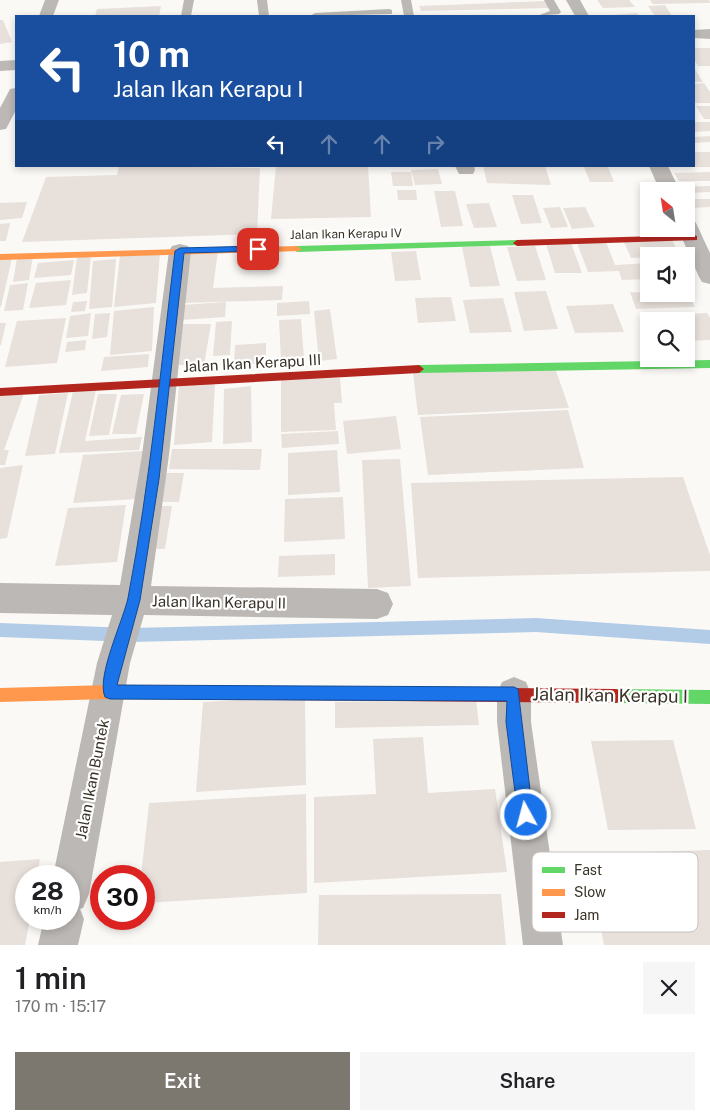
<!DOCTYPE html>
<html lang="en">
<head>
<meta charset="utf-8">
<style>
	body { margin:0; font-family:"Public Sans",sans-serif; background:#f6f6f6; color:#202124; height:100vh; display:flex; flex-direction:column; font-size:19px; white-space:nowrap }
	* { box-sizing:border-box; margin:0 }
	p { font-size:16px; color:#757577 }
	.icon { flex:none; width:28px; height:28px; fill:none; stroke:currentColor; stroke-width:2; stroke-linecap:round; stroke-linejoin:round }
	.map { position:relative; height:945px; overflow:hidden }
	.panel { display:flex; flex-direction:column; background:#fff; flex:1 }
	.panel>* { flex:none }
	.banner { position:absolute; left:15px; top:15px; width:680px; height:152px; border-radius:0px; box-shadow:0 2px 8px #0003; background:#1a4fa0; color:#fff; overflow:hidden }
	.needle { width:32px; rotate:330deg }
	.fabs { position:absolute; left:640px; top:182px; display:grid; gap:10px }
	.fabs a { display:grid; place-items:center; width:55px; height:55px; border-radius:0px; background:#fff; box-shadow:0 2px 8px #0003; font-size:25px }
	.speed { position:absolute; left:15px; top:865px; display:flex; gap:10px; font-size:25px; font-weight:700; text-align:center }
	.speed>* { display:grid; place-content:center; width:65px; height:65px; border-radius:50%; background:#fff; box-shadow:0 2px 8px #0003; line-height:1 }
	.speed small { font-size:12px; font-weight:400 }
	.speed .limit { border:8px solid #d22; background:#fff; color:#111 }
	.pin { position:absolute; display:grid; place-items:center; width:42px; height:42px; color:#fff; margin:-21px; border-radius:10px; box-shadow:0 2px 8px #0006 }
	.me { position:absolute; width:55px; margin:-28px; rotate:353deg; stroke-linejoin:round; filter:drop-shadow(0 0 4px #0008) }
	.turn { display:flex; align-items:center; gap:18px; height:105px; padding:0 15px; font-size:22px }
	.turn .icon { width:65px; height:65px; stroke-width:2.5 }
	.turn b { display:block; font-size:35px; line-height:42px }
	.lanes { display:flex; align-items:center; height:48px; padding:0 15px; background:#0003; justify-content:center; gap:25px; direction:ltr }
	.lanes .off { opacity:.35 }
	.round { display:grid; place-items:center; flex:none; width:52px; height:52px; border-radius:0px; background:#f6f6f6 }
	.overview { display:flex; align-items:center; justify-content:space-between; height:85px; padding:0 15px }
	h1 { font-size:30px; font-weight:600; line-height:38px }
	.cta { display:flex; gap:10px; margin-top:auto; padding:10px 15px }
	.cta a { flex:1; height:58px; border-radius:0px; background:#7d786f; color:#fff; font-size:20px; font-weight:600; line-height:58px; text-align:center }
	.cta a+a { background:#f6f6f6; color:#202124 }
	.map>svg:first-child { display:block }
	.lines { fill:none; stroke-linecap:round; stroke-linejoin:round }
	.stream { fill:#b2cce8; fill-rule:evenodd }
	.building { fill:#e8e0db }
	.lane { fill:#bcb8b5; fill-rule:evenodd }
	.street { fill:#bcb8b5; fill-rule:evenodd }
	.fast { fill:#63d668; fill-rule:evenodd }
	.slow { fill:#ff974d; fill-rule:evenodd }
	.jam { fill:#b3261e; fill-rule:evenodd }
	.route { fill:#1a73e8; stroke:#114b97 }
	.labels { text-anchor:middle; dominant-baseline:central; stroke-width:4.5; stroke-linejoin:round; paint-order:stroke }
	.far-street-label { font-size:12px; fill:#393227; stroke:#fff }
	.street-label { font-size:15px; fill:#393227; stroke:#fff }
	.near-street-label { font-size:18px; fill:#393227; stroke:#fff }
	.key { fill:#fff; stroke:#c4c2be; stroke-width:1 }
	.key-label { font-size:14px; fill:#393227 }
</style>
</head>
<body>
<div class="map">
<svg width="710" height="945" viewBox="0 0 710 945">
	<rect width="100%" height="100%" fill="#fbf9f6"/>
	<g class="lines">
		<path class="stream" d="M536,618L710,630V644L536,632L131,642L0,637V623L131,628Z"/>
	</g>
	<path class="building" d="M597,0H629L635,7L603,8Z
		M650,0H709L710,3L653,4Z
		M546,1L549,8L421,11L419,6Z
		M665,5L672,16H655L648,6Z
		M161,6L159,16H95L97,9Z
		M637,13L639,16H613L612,15Z
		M0,20H3L12,42L0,44Z
		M694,48H710V66H698L694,59Z
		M694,68L703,82H694Z
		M704,83L710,92V103H694V84Z
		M696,106H710V119H704Z
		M694,122H710V131L694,132Z
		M710,136V142L694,143V137Z
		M694,152H710V167H694Z
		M119,166L260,168L257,234L22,242L46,177L117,175Z
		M276,166H368L371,217L271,219Z
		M483,166H545L551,185L487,183Z
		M584,167H608L614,182H590Z
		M438,169L442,184L415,185L411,170Z
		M391,172H411L413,186H393Z
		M710,172V181H679L674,173Z
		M710,186V192L686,193L680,187Z
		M397,190H416L417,200H398Z
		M434,191H455L463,226L441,227Z
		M512,195H533L542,223L521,224Z
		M687,199H710V207L691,208Z
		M27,202L22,218L0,220V203Z
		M489,203L497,227L474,228L466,204Z
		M560,207L568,227L551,228L543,208Z
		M585,207L595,227L572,229L563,208Z
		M10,223L6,241H0V224Z
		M672,240L680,256L631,258L624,242Z
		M606,242L615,265L649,263V279L622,280L619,271L588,272L577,243Z
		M571,243L582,273H555L546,244Z
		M490,246L500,286L470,287L462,247Z
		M535,246L546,280L517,281L507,247Z
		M218,251L213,288L283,286L282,300L182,303L190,252Z
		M416,251L421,280L395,281L391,252Z
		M160,253L156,303L114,307L120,256Z
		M33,256L29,280L13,282L17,258Z
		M91,256L87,293L72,295L77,257Z
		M12,258L1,307H0V259Z
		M116,259L112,307L89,309L93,261Z
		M74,260L71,275L34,278L38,263Z
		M71,280L66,305L29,308L36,283Z
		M28,283L23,310L4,311L10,285Z
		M686,289L695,307L636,309L630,292L686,294Z
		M546,291L558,329L524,331L514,292Z
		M451,297L456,321L418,323L415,298Z
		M503,298L512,332L470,333L463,300Z
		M87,301L85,311L71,312L73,302Z
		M309,301L310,314L277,316V303Z
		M226,302L225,317L181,320L182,305Z
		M613,304L624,332L575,333L566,306Z
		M154,307L152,351L110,355L114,311Z
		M330,309L337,359L319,361L314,311Z
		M91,313L88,336L66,338L70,316Z
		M110,313L107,337L92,339L95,314Z
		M707,313L710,318V340L686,341V321H649L647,316Z
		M66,318L57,363L5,367L17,321Z
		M301,319L304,358L281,360L279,320Z
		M232,321L230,355L213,356L216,322Z
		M0,323H6L1,345H0Z
		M183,324H211L204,365H175Z
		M86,340L85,350L65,352L67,342Z
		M266,343V363L234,365L235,345Z
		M149,354L148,367L101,371L104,357Z
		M555,368L569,408L418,415L413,373Z
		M340,378L342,403H334L336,430L281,432V379Z
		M215,383L212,442L174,445L179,385Z
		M251,386L252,442L223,444L224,389Z
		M96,390L85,441L142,437L139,450L59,453L73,391Z
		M0,393H24L4,450H0Z
		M68,393L55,454L25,456L39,395Z
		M98,394H117L109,435L89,436Z
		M144,394L136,434H112L121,395Z
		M568,410L584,468L428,475L420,417Z
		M396,416L401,449L347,454L343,421Z
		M338,431L339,444L282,448L281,434Z
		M172,449H262L260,470L169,469Z
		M0,450H9L5,465H0Z
		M337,450L340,492L288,495V453Z
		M144,451L137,499L73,503L83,455Z
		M400,459L411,586L368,588L362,460Z
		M23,465L7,538L0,539V468Z
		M162,473H184L179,502H157Z
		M683,477L710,555V571L418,578L411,483Z
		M343,497L345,539L284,542L285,499Z
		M126,505L117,562L55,566L68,508Z
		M154,506H172L165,549H146Z
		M335,554V575L278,577L279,556Z
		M305,696L306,785L196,792L203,702Z
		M476,699L479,725L335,728V702Z
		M423,737L428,793L495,789L507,872L314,883V797L376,794L373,739Z
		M673,740L696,829L608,830L591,741Z
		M306,794L307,893L144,903V876H141L149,803Z
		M710,850V945H604L588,854Z
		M40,859L37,876H26V919H30L25,945H0V862Z
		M501,894L506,945H318L319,895Z"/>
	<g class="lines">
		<path class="lane" d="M184,0H194L191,16H181Z
			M257,0H267L269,16H259Z
			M401,0H411L414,16H404Z
			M544,0H554L561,12L559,14L537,16L550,11Z
			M389,9L392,10V14L310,16L315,13Z"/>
		<path class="street" d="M45,0H59L53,16H39Z
			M566,0H580L589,16H575Z
			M710,29V39L694,38V30Z
			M16,60V70L0,71V61Z
			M16,88V110L6,129L0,130V108L10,89Z
			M455,166H474L475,170L473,174H459Z
			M649,166H668L680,191H660Z
			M686,217L693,218L696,223L710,253V284L702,282L699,277L678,229H686Z
			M180,244L188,246L191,251L169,455L151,586L377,589L388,593L393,604L388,615L377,619L144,615L130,663L89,894L83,908L80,909L84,919L78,945H38L44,919H69V876H53L97,663L112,615L0,613V583L120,585L142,455L169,251L172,246Z
			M514,677L526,682L531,694V722L563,945H523L497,722V694L502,682Z"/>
		<path class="fast" d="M517,240L521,243L520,245L297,252L293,249L297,246Z
			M710,360V368L419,373L414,369L419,365Z
			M616,689L710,690V704L616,703L611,701L609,696L611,691Z"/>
		<path class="slow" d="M297,246L301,249L300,251L0,260V254Z
			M109,685L275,686L280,688L282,693L280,698L275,700L109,699L0,702V688Z"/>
		<path class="jam" d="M694,235L697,236V240L517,246L513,243L517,240Z
			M419,365L424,369L419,373L0,396V388Z
			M275,686L616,689L621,691L623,696L621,701L616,703L275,700L270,698L268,693L270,688Z"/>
	</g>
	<path class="route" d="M258,246L263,249L261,251L184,253L159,479L140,600L117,685L514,687L518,689L533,815L531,820L526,823L520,820L518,815L506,722L507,701L110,699L105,697C96,677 123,621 128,598C150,483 161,366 175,251L180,248Z"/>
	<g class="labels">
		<g class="far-street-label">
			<text transform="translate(346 234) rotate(-1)">Jalan Ikan Kerapu IV</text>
		</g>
		<g class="street-label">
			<text transform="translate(252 363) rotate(-3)">Jalan Ikan Kerapu III</text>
			<text transform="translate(219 602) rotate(1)">Jalan Ikan Kerapu II</text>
			<text transform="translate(92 779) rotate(-79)">Jalan Ikan Buntek</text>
		</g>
		<g class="near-street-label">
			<text transform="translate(610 695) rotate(1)">Jalan Ikan Kerapu I</text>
		</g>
	</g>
	<rect x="532" y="852" width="166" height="80" rx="8" class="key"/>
	<rect x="542" y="867" width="23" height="6" fill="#63d668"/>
	<rect x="542" y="889" width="23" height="7" fill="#ff974d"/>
	<rect x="542" y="912" width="23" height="6" fill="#b3261e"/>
	<g class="key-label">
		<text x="574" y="875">Fast</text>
		<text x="574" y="897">Slow</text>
		<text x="574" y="920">Jam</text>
	</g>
</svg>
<div class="fabs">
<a><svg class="needle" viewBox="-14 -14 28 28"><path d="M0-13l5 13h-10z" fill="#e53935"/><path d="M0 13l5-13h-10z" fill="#757577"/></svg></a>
<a><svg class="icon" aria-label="sound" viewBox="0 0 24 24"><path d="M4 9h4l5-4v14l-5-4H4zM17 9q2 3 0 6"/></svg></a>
<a><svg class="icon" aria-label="search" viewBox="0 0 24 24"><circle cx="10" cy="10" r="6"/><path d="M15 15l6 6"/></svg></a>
</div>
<div class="speed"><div>28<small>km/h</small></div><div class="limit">30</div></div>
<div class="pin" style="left:258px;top:249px;background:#d93025"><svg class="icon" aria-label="arrive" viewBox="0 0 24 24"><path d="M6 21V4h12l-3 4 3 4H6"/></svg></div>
<svg class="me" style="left:526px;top:815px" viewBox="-20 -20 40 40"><circle r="17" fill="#1a73e8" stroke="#fff" stroke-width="3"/><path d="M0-11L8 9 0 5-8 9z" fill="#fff"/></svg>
<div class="banner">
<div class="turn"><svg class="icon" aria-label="left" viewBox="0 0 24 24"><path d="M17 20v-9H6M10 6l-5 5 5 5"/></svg><div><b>10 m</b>Jalan Ikan Kerapu I</div></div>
<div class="lanes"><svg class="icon" aria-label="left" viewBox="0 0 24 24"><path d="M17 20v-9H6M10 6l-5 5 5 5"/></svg><svg class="icon off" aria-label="ahead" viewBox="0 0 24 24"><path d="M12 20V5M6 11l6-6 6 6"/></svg><svg class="icon off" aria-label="ahead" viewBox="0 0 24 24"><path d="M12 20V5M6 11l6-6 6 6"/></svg><svg class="icon off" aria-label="right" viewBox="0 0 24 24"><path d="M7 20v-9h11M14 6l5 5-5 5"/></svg></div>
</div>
</div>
<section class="panel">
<div class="overview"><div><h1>1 min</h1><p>170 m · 15:17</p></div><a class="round"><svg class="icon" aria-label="close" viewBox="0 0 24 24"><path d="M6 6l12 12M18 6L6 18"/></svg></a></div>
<div class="cta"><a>Exit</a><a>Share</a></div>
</section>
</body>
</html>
